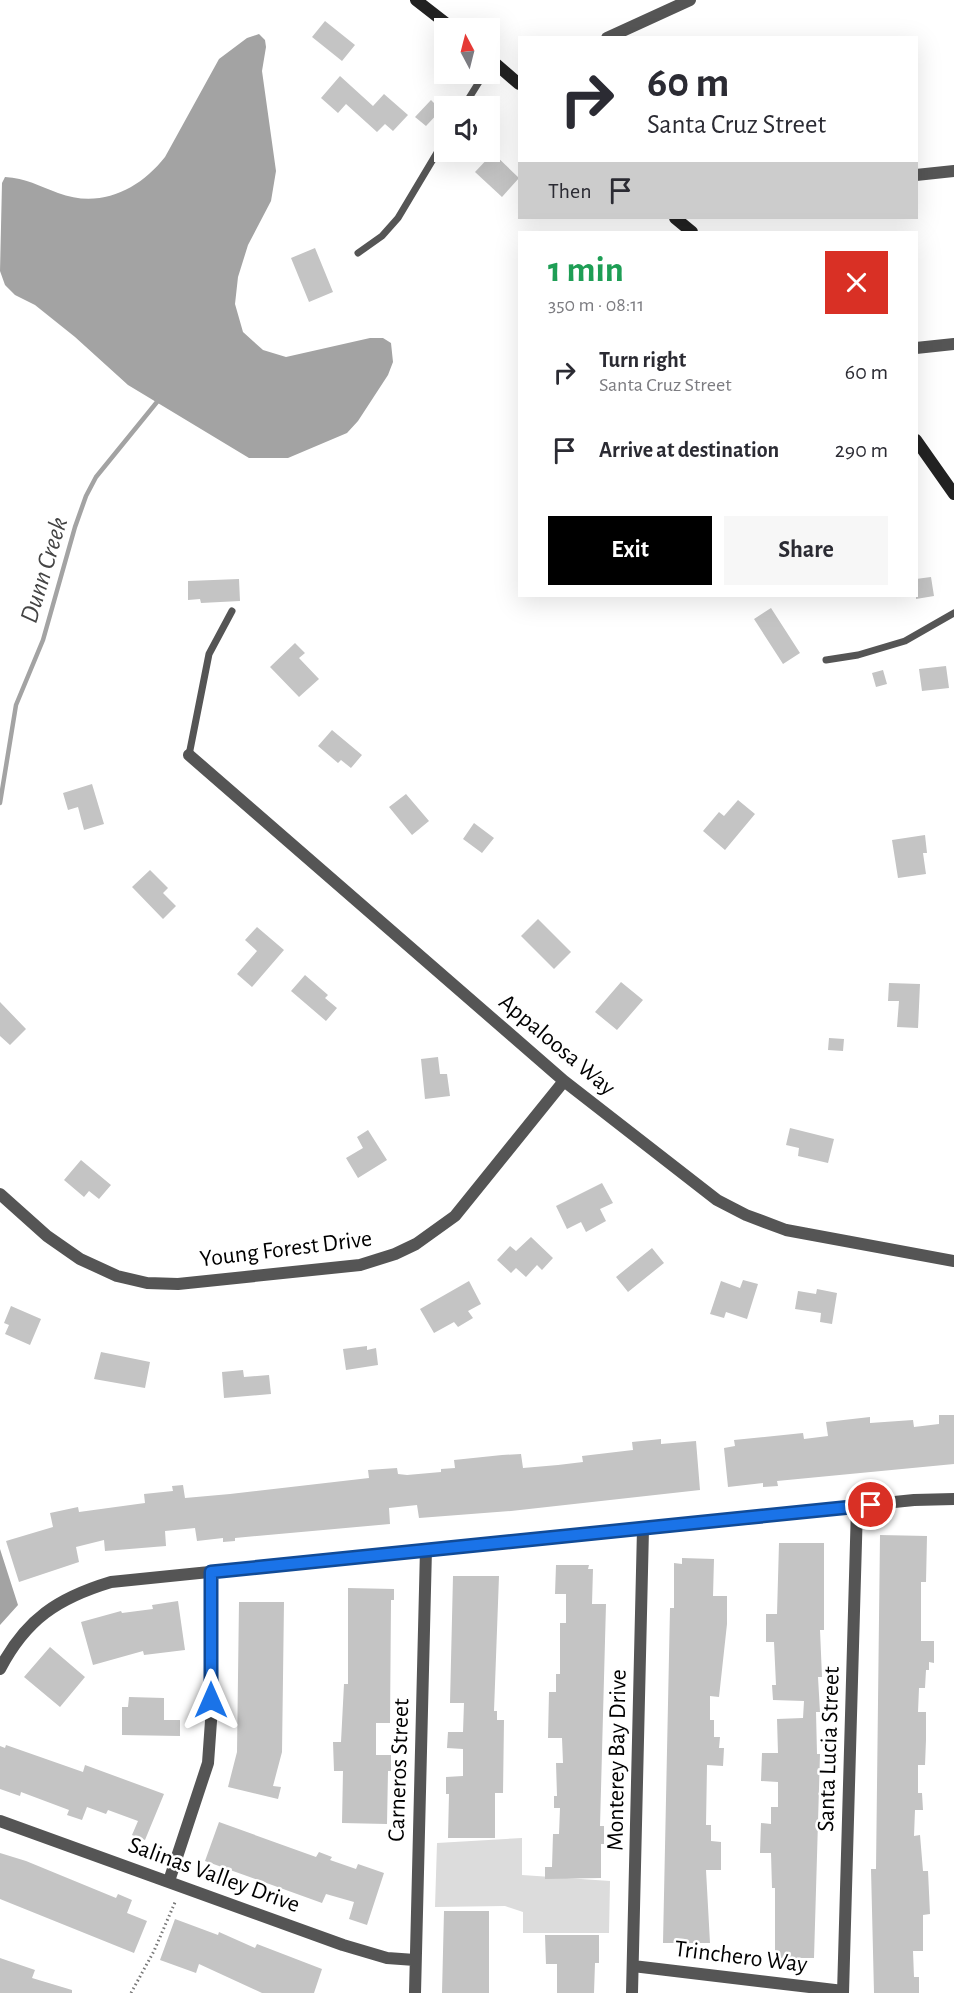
<!DOCTYPE html>
<html lang="en">
<head>
<meta charset="utf-8">
<style>
	body { margin:0; font-family:"Alegreya Sans",sans-serif; background:#f7f7f7; color:#2b2b33; height:100vh; display:flex; flex-direction:column; font-size:22px; white-space:nowrap }
	* { box-sizing:border-box; margin:0 }
	p { font-size:20px; color:#7c7c81 }
	.icon { flex:none; width:33px; height:33px; fill:none; stroke:currentColor; stroke-width:2; stroke-linecap:round; stroke-linejoin:round }
	.map { position:relative; flex:1; overflow:hidden }
	.drawer { position:absolute; left:518px; top:231px; width:400px; height:366px; display:flex; flex-direction:column; background:#fff; border-radius:0px; box-shadow:0 6px 24px #0002 }
	.drawer>* { flex:none }
	.banner { position:absolute; left:518px; top:36px; width:400px; height:183px; border-radius:0px; box-shadow:0 6px 24px #0002; background:#fff; color:#2b2b33; overflow:hidden }
	.needle { width:39px; rotate:353deg }
	.tools { position:absolute; left:434px; top:18px; display:grid; gap:12px }
	.tools a { display:grid; place-items:center; width:66px; height:66px; border-radius:0px; background:#fff; box-shadow:0 6px 24px #0002; font-size:30px }
	.pin { position:absolute; display:grid; place-items:center; width:51px; height:51px; color:#fff; margin:-26px; border:3px solid #fff; border-radius:50%; box-shadow:0 2px 6px #0007 }
	.me { position:absolute; width:66px; margin:-33px; rotate:0deg; stroke-linejoin:round; filter:drop-shadow(0 0 4px #0008) }
	.turn { display:flex; align-items:center; gap:21px; height:126px; padding:0 30px; font-size:27px }
	.turn .icon { width:78px; height:78px; stroke-width:2.5 }
	.turn b { display:block; font-size:42px; line-height:51px }
	.then { display:flex; align-items:center; height:57px; padding:0 30px; background:#0003; gap:12px; font-size:22px }
	.round { display:grid; place-items:center; flex:none; width:63px; height:63px; border-radius:0px; background:#f7f7f7 }
	.headline { display:flex; align-items:center; justify-content:space-between; height:102px; padding:0 30px }
	h1 { font-size:36px; font-weight:600; line-height:45px; color:#1e9e55 }
	.primary-button { display:flex; gap:12px; margin-top:auto; padding:12px 30px }
	.primary-button a { flex:1; height:69px; border-radius:0px; background:#000; color:#fff; font-size:24px; font-weight:600; line-height:69px; text-align:center }
	.primary-button a+a { background:#f7f7f7; color:#2b2b33 }
	ul { padding:0; list-style:none }
	li { display:flex; align-items:center; gap:18px; height:78px; padding:0 30px }
	li div { flex:1 }
	li b { display:block; font-size:22px }
	li em { font-style:normal }
	.map>svg:first-child { display:block }
	.green { fill:#dcdcdc }
	.water { fill:#a3a3a3 }
	.lines { fill:none; stroke-linecap:round; stroke-linejoin:round }
	.stream { stroke:#a3a3a3; stroke-width:4.5 }
	.building { fill:#c4c4c4 }
	.path { stroke:#777; stroke-width:3; stroke-dasharray:1.5 3; stroke-linecap:butt }
	.lane { stroke:#555; stroke-width:7 }
	.street { stroke:#555; stroke-width:12 }
	.secondary { stroke:#222; stroke-width:12 }
	.route-casing { stroke:#114b97; stroke-width:15 }
	.route { stroke:#1a73e8; stroke-width:10 }
	.labels { text-anchor:middle; dominant-baseline:central; stroke-width:5; stroke-linejoin:round; paint-order:stroke }
	.street-label { font-size:24px; fill:#000; stroke:#fff }
	.water-label { font-size:26px; font-style:italic; fill:#444; stroke:#fff }
</style>
</head>
<body>
<div class="map">
<svg width="954" height="1993" viewBox="0 0 954 1993">
	<rect width="100%" height="100%" fill="#fff"/>
	<path class="green" d="M522,1838V1875L610,1881L609,1933H523V1912L505,1906L435,1907L437,1843Z"/>
	<path class="water" d="M259,34L265,40L266,47L262,71L276,171L271,201L248,245L238,277L235,304L243,332L263,350L286,357L370,338H383L391,343L393,362L388,375L358,421L347,433L288,458H249L128,385L75,337L35,305L15,295L5,285L0,271L2,183L5,177C26,178 39,186 58,193C100,209 139,190 165,157L219,59L247,38Z
		M0,1549L18,1605L0,1625Z"/>
	<g class="lines">
		<path class="stream" d="M0,803L16,705L43,640L75,527L86,496L96,477L157,402L156,396"/>
	</g>
	<path class="building" d="M325,21L355,45L342,61L312,37Z
		M340,76L373,106L384,94L408,115L393,131L385,124L377,132L346,104L338,113L321,98Z
		M431,100L441,110L426,126L415,117Z
		M493,153L519,178L502,197L475,172Z
		M315,248L333,292L309,302L291,258Z
		M931,577L934,596L916,599V579Z
		M239,579L240,601L201,603L200,599L188,600V581Z
		M771,608L800,653L783,664L754,619Z
		M295,643L305,653L299,658L319,679L299,697L270,667Z
		M946,666L949,688L922,691L919,669Z
		M883,670L887,684L876,687L872,673Z
		M332,730L362,755L351,768L341,760L338,763L318,746Z
		M92,784L104,824L84,830L78,807L68,810L63,793Z
		M406,794L429,821L412,835L389,807Z
		M738,800L755,814L725,850L703,831L719,812L724,816Z
		M474,823L494,838L482,853L463,839Z
		M925,835L927,853H923L926,874L898,878L892,840Z
		M150,870L168,888L163,893L176,906L163,919L132,887Z
		M538,919L571,952L554,969L521,936Z
		M257,927L284,950L252,987L237,974L257,951L245,940Z
		M305,975L328,995L325,998L337,1008L326,1021L291,991Z
		M621,982L643,1000L617,1030L595,1012Z
		M889,983L920,984L918,1028L897,1027L899,1001H888Z
		M0,1002L26,1029L10,1045L0,1036Z
		M829,1038L844,1039L843,1051L828,1050Z
		M438,1057L440,1074H447L450,1096L425,1099L421,1059Z
		M790,1128L834,1139L828,1163L798,1156L799,1148L786,1145Z
		M368,1130L387,1160L358,1178L346,1158L363,1148L357,1137Z
		M81,1160L111,1185L99,1199L89,1191L84,1197L64,1180Z
		M602,1183L613,1203L600,1209L606,1221L586,1232L581,1222L567,1229L556,1206Z
		M531,1237L553,1258L542,1270L537,1265L526,1277L516,1268L511,1273L497,1260L510,1246L516,1251Z
		M652,1248L664,1263L628,1292L616,1277Z
		M743,1280L758,1284L747,1319L726,1312L724,1318L710,1314L721,1281L740,1288Z
		M469,1281L481,1304L468,1311L473,1318L458,1327L454,1322L434,1333L420,1309Z
		M817,1289L837,1293L832,1324L820,1322L821,1313L795,1309L798,1291L816,1294Z
		M11,1306L41,1319L30,1345L5,1334L9,1325L4,1323Z
		M367,1346V1350L376,1348L378,1365L346,1370L343,1349Z
		M101,1352L150,1362L145,1388L94,1379Z
		M243,1370L244,1377L269,1375L271,1394L224,1398L222,1372Z
		M939,1415H954V1464L777,1481L778,1486L763,1487V1483L728,1487L724,1448L735,1446L734,1440L803,1433L804,1439L828,1436L826,1422L870,1417V1423L913,1420L914,1427L939,1424Z
		M661,1439V1444L696,1441L700,1490L511,1511L419,1518L417,1505L389,1508L390,1524L235,1538V1541L223,1542V1538L197,1541L195,1528L165,1531L166,1546L105,1551L104,1540L76,1547L79,1562L19,1582L6,1541L53,1527L50,1513L78,1507L79,1512L145,1503L144,1494L173,1491L172,1486L183,1485L185,1498L230,1494L369,1478L368,1470L397,1468L398,1474L407,1475L441,1472V1469L455,1468L454,1460L502,1455L521,1454L523,1468L558,1465L583,1462L582,1456L633,1450L632,1442Z
		M880,1535L927,1536L926,1582H921V1641H934V1663L929,1662V1670H926L925,1688H919L918,1712H926V1740L925,1765H918V1793H922L923,1810H915L914,1836L920,1835L923,1871H928L930,1914L923,1915V1951H913L914,1977H919V1993H874L871,1869H876Z
		M779,1543H824V1630H820L822,1677H818L820,1712H816L817,1754H820L814,1958H775V1888H772L771,1853H760L761,1823L771,1824V1807H778V1782L761,1781L762,1753H778L777,1719L803,1718L804,1701L773,1700L772,1685H776L774,1642H766V1614H777Z
		M682,1558L714,1559L713,1596H727V1624L719,1697L710,1696V1720H714V1737H720L719,1748H724L723,1766L707,1765L706,1825H711V1841L721,1842V1870H706L710,1943H663L670,1608H674V1563L682,1564Z
		M556,1565H589L588,1569H593L592,1604H606L600,1826H604V1844H601V1878L545,1879V1867H552L553,1834H559L560,1808H554V1796H557L556,1763H563L562,1738H548L549,1692H556V1674H560V1623H566V1594H555Z
		M453,1576H499L494,1711H497V1720H504L503,1793H495V1838H448L449,1794H446V1777L463,1776V1749L447,1748L448,1732H463L464,1703H450Z
		M348,1588L394,1589V1600H391L390,1723H376V1755H391V1771H388L387,1824L342,1823L343,1771H334L333,1742H341L344,1684H348Z
		M178,1601L185,1650L144,1655L143,1651L93,1665L81,1622L121,1611L122,1613L153,1609L152,1605Z
		M239,1602H284L282,1752L273,1786L281,1787L278,1799L228,1787L237,1752Z
		M50,1647L85,1677L60,1707L24,1677Z
		M129,1697L164,1698V1720H180V1736L122,1735V1707H128Z
		M6,1745L83,1772L85,1765L164,1794L145,1840L132,1835L138,1821L108,1810L106,1814L87,1807L82,1820L67,1815L69,1810L21,1792L20,1796L0,1789V1746L5,1748Z
		M219,1822L316,1857L319,1852L332,1857L330,1860L356,1869L358,1864L384,1873L367,1925L349,1919L354,1902L326,1894L322,1903L205,1861Z
		M0,1853L26,1861L116,1898L118,1894L132,1900L127,1913L147,1921L134,1953L0,1899Z
		M444,1911H489V1993H442Z
		M175,1919L218,1935L219,1932L255,1948L257,1944L322,1969L314,1993H262L199,1964L196,1973L160,1960Z
		M545,1935H599V1963H595L594,1993H557V1964H546Z
		M0,1958L35,1970L32,1978L72,1990V1993H0Z"/>
	<g class="lines">
		<path class="path" d="M131,1993L154,1951L176,1900"/>
		<path class="lane" d="M464,106L484,74
			M358,253L382,236L398,218L444,141
			M826,660L858,655L905,641L954,613
			M189,755L209,654L232,611"/>
		<path class="street" d="M607,38L690,0
			M916,175L954,171
			M916,348L954,344
			M189,755L564,1081L717,1200L746,1215L786,1230L954,1261
			M0,1194L47,1236L80,1259L117,1276L147,1283L178,1284L360,1265L395,1254L416,1244L455,1216L564,1081
			M0,1669C26,1619 58,1598 111,1582L914,1500L954,1499
			M0,1821L343,1945L387,1958L415,1960
			M169,1881L208,1763L211,1721V1572
			M633,1966L843,1991
			M415,1993L426,1549
			M632,1993L643,1529
			M843,1993L857,1507"/>
		<path class="secondary" d="M416,0L452,28
			M489,58L519,84
			M675,218L692,232
			M916,440L954,494"/>
	</g>
	<g class="lines">
		<g class="route-casing">
			<path id="route" d="M211,1700V1572L871,1505"/>
		</g>
		<use href="#route" class="route"/>
	</g>
	<g class="labels">
		<g class="street-label">
			<text transform="translate(557 1045) rotate(40)">Appaloosa Way</text>
			<text transform="translate(286 1249) rotate(-7)">Young Forest Drive</text>
			<text transform="translate(829 1749) rotate(-88)">Santa Lucia Street</text>
			<text transform="translate(617 1760) rotate(-89)">Monterey Bay Drive</text>
			<text transform="translate(399 1770) rotate(-88)">Carneros Street</text>
			<text transform="translate(214 1875) rotate(20)">Salinas Valley Drive</text>
			<text transform="translate(741 1957) rotate(7)">Trinchero Way</text>
		</g>
		<g class="water-label">
			<text transform="translate(44 570) rotate(-73)">Dunn Creek</text>
		</g>
	</g>
</svg>
<div class="tools">
<a><svg class="needle" viewBox="-14 -14 28 28"><path d="M0-13l5 13h-10z" fill="#e53935"/><path d="M0 13l5-13h-10z" fill="#7c7c81"/></svg></a>
<a><svg class="icon" aria-label="sound" viewBox="0 0 24 24"><path d="M4 9h4l5-4v14l-5-4H4zM17 9q2 3 0 6"/></svg></a>
</div>
<div class="pin" style="left:871px;top:1505px;background:#d93025"><svg class="icon" aria-label="arrive" viewBox="0 0 24 24"><path d="M6 21V4h12l-3 4 3 4H6"/></svg></div>
<svg class="me" style="left:211px;top:1700px" viewBox="-20 -20 40 40"><path d="M0-17L14 15 0 8-14 15z" fill="#1a73e8" stroke="#fff" stroke-width="4"/></svg>
<div class="banner">
<div class="turn"><svg class="icon" aria-label="right" viewBox="0 0 24 24"><path d="M7 20v-9h11M14 6l5 5-5 5"/></svg><div><b>60 m</b>Santa Cruz Street</div></div>
<div class="then">Then<svg class="icon" aria-label="arrive" viewBox="0 0 24 24"><path d="M6 21V4h12l-3 4 3 4H6"/></svg></div>
</div>
<section class="drawer">
<div class="headline"><div><h1>1 min</h1><p>350 m · 08:11</p></div><a class="round" style="background:#d93025;color:#fff"><svg class="icon" aria-label="close" viewBox="0 0 24 24"><path d="M6 6l12 12M18 6L6 18"/></svg></a></div>
<ul>
<li><svg class="icon" aria-label="right" viewBox="0 0 24 24"><path d="M7 20v-9h11M14 6l5 5-5 5"/></svg><div><b>Turn right</b><p>Santa Cruz Street</p></div><em>60 m</em></li>
<li><svg class="icon" aria-label="arrive" viewBox="0 0 24 24"><path d="M6 21V4h12l-3 4 3 4H6"/></svg><div><b>Arrive at destination</b></div><em>290 m</em></li>
</ul>
<div class="primary-button"><a>Exit</a><a>Share</a></div>
</section>
</div>
</body>
</html>
